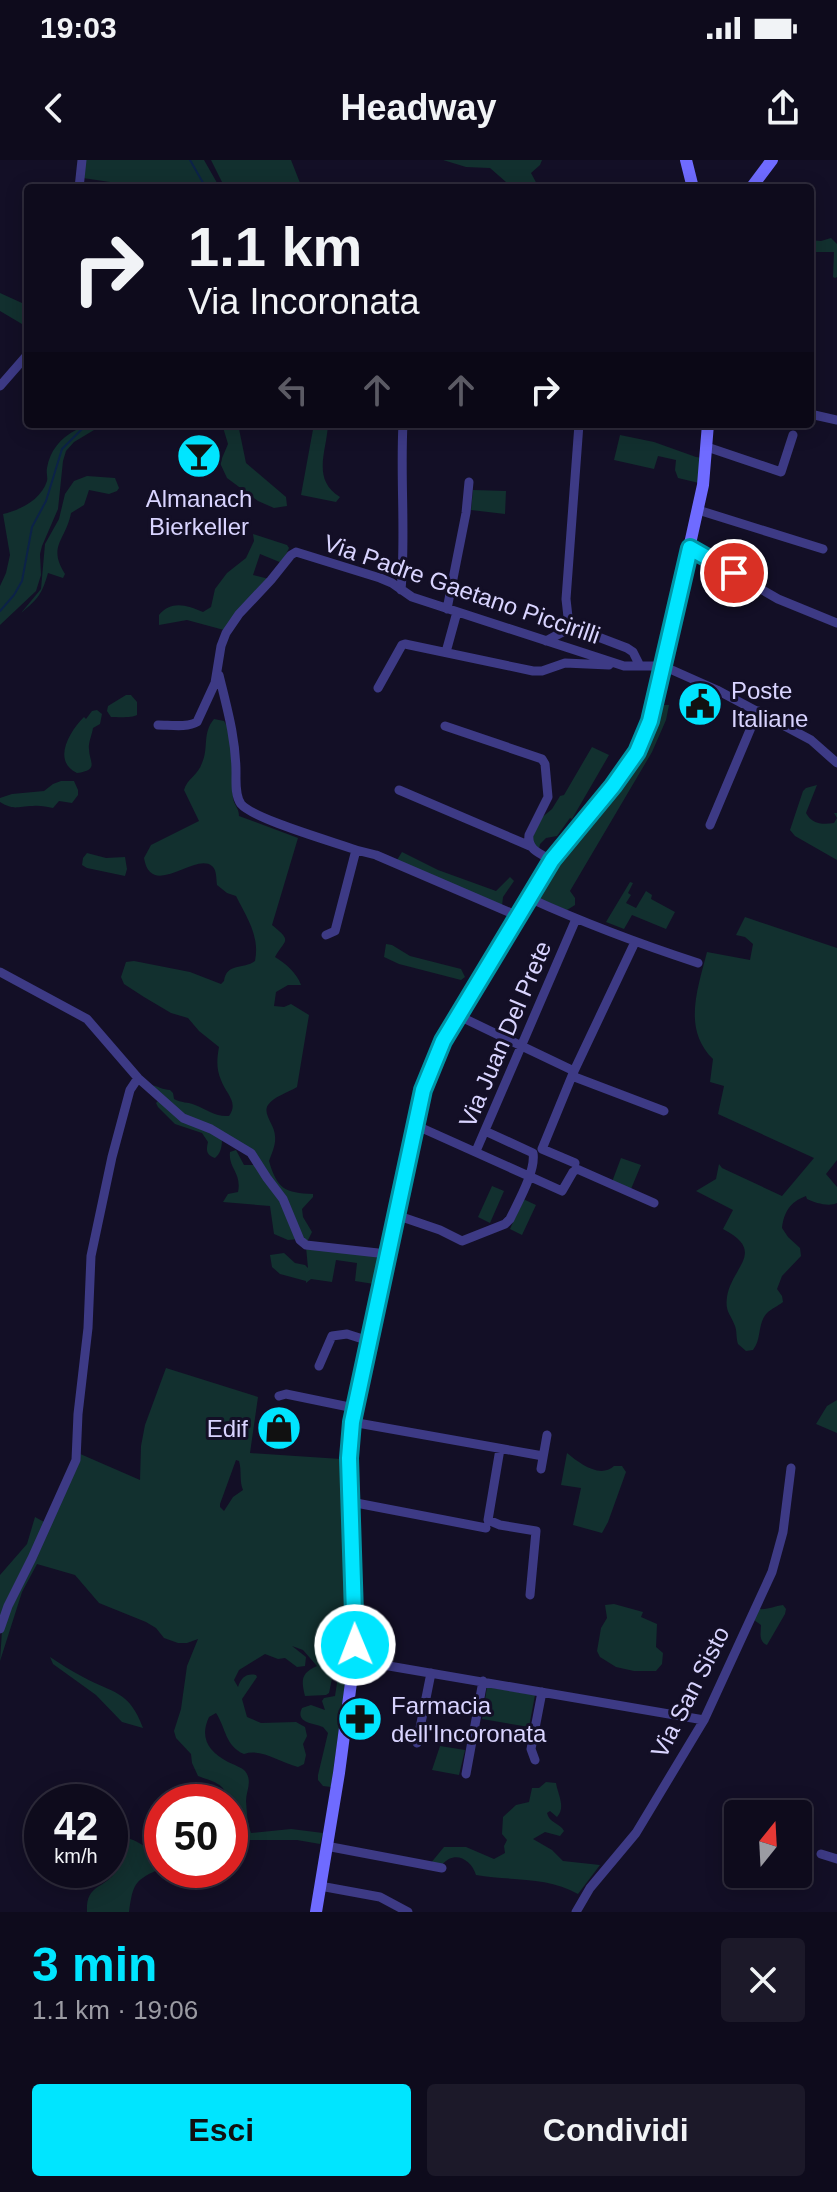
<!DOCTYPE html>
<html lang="it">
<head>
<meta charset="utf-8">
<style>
	body { margin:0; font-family:Arial,sans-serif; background:#1c1929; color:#f1f3f6; height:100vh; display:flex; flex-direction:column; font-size:30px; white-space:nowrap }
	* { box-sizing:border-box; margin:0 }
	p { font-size:26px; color:#9b9ba3 }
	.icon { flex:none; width:44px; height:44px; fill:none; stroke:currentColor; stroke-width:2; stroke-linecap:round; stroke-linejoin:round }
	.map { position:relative; height:1752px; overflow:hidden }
	.sheet { display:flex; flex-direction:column; background:#0e0b1c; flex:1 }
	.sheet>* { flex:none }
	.banner { position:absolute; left:24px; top:24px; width:790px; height:244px; border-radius:8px; box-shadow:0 4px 20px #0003,0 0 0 2px #2e2b3b; background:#0e0b1c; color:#f1f3f6; overflow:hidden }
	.needle { width:52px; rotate:18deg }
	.buttons { position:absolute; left:724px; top:1640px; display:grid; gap:16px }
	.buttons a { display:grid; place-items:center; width:88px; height:88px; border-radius:8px; background:#0e0b1c; box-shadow:0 4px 20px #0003,0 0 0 2px #2e2b3b; font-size:40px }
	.speed { position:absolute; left:24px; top:1624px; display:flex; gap:16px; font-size:40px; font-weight:700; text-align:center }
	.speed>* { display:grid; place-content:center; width:104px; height:104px; border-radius:50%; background:#0e0b1c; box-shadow:0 4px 20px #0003,0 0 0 2px #2e2b3b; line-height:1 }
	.speed small { font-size:20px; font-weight:400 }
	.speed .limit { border:12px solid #d22; background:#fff; color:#111 }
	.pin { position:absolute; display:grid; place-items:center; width:68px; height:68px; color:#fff; margin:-34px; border:4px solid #fff; border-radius:50%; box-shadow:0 2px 8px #0007 }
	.me { position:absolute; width:88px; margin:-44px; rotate:359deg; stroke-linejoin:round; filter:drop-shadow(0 0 6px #0008) }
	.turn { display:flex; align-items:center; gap:28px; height:168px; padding:0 32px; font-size:36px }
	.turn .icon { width:104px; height:104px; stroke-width:2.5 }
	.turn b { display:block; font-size:56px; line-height:68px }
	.lanes { display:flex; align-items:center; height:76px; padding:0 32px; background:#0003; justify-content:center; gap:40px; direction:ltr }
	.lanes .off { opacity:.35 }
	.round { display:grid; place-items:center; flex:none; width:84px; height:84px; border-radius:8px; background:#1c1929 }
	.head { display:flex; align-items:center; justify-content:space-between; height:136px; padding:0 32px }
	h1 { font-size:48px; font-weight:800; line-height:60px; color:#00e5ff }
	.primary-button { display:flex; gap:16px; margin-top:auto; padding:16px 32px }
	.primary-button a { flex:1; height:92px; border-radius:8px; background:#00e5ff; color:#111; font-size:32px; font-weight:800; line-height:92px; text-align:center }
	.primary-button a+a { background:#1c1929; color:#f1f3f6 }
	.status { display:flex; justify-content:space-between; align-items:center; height:56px; padding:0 40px; background:#0e0b1c; direction:ltr }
	.status svg { height:22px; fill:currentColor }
	header { display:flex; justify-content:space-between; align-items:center; height:104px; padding:0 32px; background:#0e0b1c; font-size:36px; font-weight:800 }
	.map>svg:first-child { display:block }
	.green { fill:#12302f; fill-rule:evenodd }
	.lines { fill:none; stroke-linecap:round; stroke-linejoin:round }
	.stream { stroke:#0c2248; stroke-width:2 }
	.street { stroke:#3d3a85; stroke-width:9 }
	.secondary { stroke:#6f6bff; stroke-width:12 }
	.route-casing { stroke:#0095a6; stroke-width:20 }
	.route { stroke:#00e5ff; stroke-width:14 }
	.labels { text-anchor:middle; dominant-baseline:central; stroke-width:6; stroke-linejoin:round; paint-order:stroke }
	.poi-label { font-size:24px; fill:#d9d4ff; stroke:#130f26; text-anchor:start }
	.street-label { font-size:24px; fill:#d9d4ff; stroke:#130f26 }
</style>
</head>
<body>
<div class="status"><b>19:03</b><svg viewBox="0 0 49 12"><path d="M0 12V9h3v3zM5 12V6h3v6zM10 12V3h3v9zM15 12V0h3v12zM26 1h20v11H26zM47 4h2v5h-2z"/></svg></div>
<header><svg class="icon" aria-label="back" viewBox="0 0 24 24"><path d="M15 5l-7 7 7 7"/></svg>Headway<svg class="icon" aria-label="share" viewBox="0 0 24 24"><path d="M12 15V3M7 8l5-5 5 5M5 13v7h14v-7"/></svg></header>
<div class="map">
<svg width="837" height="1752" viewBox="0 0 837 1752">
	<rect width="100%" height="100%" fill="#130f26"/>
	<path class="green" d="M85,0H204L220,28H150L83,18Z
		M211,0H291L302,28H225Z
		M443,0H542L540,5L531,13L539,28H513L490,8L466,7Z
		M831,78L837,84V117L835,118L833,117L834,92H810V80L821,81Z
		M0,133L22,143L28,148V173L22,164L0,151Z
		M77,264H104L74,282L66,291L63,301L58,349L42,386L40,394L41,415L36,431L0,465V426L6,413L10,395L3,354C20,350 41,340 47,321C48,317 46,313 47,308C50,291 60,278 76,270Z
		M222,264H238L246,303L286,337L287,346L274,348L258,341L227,318L220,303L228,284Z
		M314,264H328C327,291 311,319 340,337L336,342L301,335Z
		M620,275L654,282L696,297L703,298L699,323L678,318L675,310L676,300L658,296L654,309L614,300Z
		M87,316L115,318L119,328L117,331L109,334L89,330L84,345L71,353C66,380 47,386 65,414L63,418L48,413C42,434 38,439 21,453L41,429L45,384L59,359L65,334L74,321Z
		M473,330L506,331L505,354L471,350Z
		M253,374L287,385L289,388L282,403L260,394L253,415L269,419L224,470L187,460L159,465V455C171,440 187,445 203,452L211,447L215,429L227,413L246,398L254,381Z
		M126,535H131L137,542V555C133,558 117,557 111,557L107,551L108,546Z
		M664,545H669L666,560L652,592L570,731L575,738V745L567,750L535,737C552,715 565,691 583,670C599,650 618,634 633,614C649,593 657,570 664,545Z
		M97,550L102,554L100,564L93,568C92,575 88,583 89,589C89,602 100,610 77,613C52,601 69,572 84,557L86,559L92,551Z
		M214,559L224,561C239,583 231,614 233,638C234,645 239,648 239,656L298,678L272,765C293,782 285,779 275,797C285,803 297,813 301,825H288L276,832L274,846L284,847L291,844L309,855L297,927C289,932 273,937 268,945C262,954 275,965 275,976C276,985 272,993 269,1001C277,1029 285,1033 313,1034V1037L302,1049L303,1057L312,1072L307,1082L303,1081L253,994L184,957L151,925C158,926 163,930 170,930L173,933L174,939C181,943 188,942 195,945C208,950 215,957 229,956C239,942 226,934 221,920C216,909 217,898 219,887L199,871L188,858L171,853L144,837L124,824L121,817L126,802L134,801L190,812L221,824L224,821C227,802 243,810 255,801C260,776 247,758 236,736L227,733L217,725C216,719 217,710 212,706C195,692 151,740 144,698L151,685L199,661L184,630C187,619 198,615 202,603C209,588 202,573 214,559Z
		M592,587L609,595L572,659L570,658L557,676L546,678L540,684L539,689L530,683L540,659L552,649L560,636L564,635Z
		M61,621H74L78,630V635L72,643L59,641L53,648C47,647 39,645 33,646C17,646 15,651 0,642V638L12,634L44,631L53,624Z
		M817,625L806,653C812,664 822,665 834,663L837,658L834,653H837V700L795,676L790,670L803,631L806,628Z
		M402,692L438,710L496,731L510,717L514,721L503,737L502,746L397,700Z
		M87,693L106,698L125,697L127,709L125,716L87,708L82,705L83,698Z
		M630,722L633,723L628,733L631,735L626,743L636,748L646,731L652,735L651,739L675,752L666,769L632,755L624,769L606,762Z
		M745,757L837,788V1000L826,1014L837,1027V1043C829,1047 815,1043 807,1039L806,1036C790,1042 784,1052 782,1068L788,1077L800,1088L801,1096L782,1116L777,1129L782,1136L783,1142C778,1146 771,1149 767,1153C757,1164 762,1179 753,1190L746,1191L738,1184C736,1178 737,1171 735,1166C730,1153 725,1152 727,1137C732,1106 767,1092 723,1069L733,1050L696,1031L716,1019L719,1004L722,1008L782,1036L814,998L718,954L724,926L710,922L713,899C682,869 698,828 707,792L750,800L753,784L745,777L736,775Z
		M386,784L392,785L410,796L461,809L465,817L461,820L399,804L384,797Z
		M159,940L222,979C222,986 221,993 215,998C206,995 206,990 208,982L202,973L175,964L158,947L156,943Z
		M236,990L244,1005H255L281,1039L299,1079L288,1080L274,1074L270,1046L223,1042L228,1034L238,1032C242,1013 228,1008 230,992Z
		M621,998L641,1005L631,1029L612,1022Z
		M492,1026L504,1031L490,1063L478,1057Z
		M523,1039L536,1045L522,1075L510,1069Z
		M306,1087L380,1096L374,1124L355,1121L357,1103L336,1100L332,1122L311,1119L306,1123V1121L280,1114L272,1107L270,1095L284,1093L295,1103L305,1105L308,1108Z
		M166,1208L258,1237L250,1293L341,1299L347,1302L351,1481L331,1627L323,1626L318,1620V1615L328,1573L323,1567C313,1563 295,1563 302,1548L311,1545L325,1550L322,1541L324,1538L335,1536L337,1523L336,1514H333L329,1533L326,1535L305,1536C301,1520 301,1513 317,1506L303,1490L292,1486L306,1497L305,1506L297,1507L285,1498L278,1499L265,1494L239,1510L234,1520L238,1527C241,1518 246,1513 256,1515L257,1517L242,1539L247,1557L261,1563L296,1562L305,1567L307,1576L303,1584L306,1595L304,1604L298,1607C280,1603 262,1588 244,1594C225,1586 226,1568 216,1553L209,1557C199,1578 209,1592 228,1602C234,1605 241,1607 245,1611C253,1621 246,1631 246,1641C247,1653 247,1662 251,1673L291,1669L323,1673L320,1684L297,1680H230V1642H223C232,1625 211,1621 198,1616L192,1603L191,1594L176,1578L174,1571L181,1549L187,1506L198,1479L187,1483H178L164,1478L156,1468L146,1462L99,1443L75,1415L37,1404L22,1432L0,1501L2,1470L78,1293L140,1320L141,1286L145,1265ZM236,1300L239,1301C242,1311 239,1320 243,1330L233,1337L224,1351L220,1347V1344Z
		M837,1240V1273L816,1264L827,1246Z
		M567,1293C579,1303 600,1319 614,1306H622L626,1312L608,1362L602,1373L573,1365L581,1328L561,1325Z
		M35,1357L46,1363L0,1462V1415L27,1384Z
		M614,1444L643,1452L641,1457L657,1464L656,1487L663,1493L662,1504L656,1511H634L616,1507L600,1497L597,1491L601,1468L607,1458L605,1445Z
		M783,1445L786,1449L785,1454L767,1485C758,1481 761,1473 761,1465L754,1460L759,1449C768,1450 774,1446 783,1445Z
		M50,1497C61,1504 71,1511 83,1517C114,1534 129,1530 143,1568L122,1562L96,1535L53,1504Z
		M487,1527L535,1535L529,1567L482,1559Z
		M440,1586L465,1590L459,1615L432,1610Z
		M546,1622L556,1623C558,1635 566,1647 557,1657L550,1651L547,1653C549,1663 560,1663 564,1671L560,1676L545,1672L533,1679L552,1690L563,1701L600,1705L578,1734C548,1716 510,1721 476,1715C471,1699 454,1690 442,1705L430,1704L444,1687H466L494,1699L505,1693L504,1686L507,1680L502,1674L503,1657L516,1645L529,1642L532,1628H539Z
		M130,1679C141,1682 151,1694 162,1687V1708C134,1720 133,1724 129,1752H87C86,1725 101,1730 115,1713L110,1703V1691L117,1684Z"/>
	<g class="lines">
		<path class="stream" d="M190,0L206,28
			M0,451L14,435L22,421L32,367L46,341L62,289L87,264"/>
		<path class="street" d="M79,28L82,0
			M0,226L28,194
			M810,254L837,260
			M579,264L566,439L568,457L572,467L627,488L633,492L640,506
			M707,287L781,312L793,275
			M698,350L823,389
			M690,388L778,439L837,463
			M401,430C406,375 400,319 403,264
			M447,449L466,353L469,322
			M546,481L572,467
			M446,492L457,452
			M219,515C227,548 236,579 236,613C236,623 235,636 241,644C253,659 334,682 356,690
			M378,528L402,485L405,484L533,511H542L565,503L609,505
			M158,565C170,565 187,568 197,562L215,523L221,486L226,473L239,454L271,420L291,395L296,392L380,418L392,423L412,437L624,506H663L717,530L811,580L837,603
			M445,566L542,599L545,604L548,637L529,675C527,690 541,694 552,700
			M399,630L530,686
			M710,665L758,551
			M529,738C584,763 640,784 698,803
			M326,775L335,771L356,690L376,695L518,756
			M0,812L87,859L138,918L183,958L211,969L251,993L267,1018L283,1039L300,1080L306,1085L387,1094
			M459,856L574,911
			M572,916L664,951
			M415,965L562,1031L573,1012L577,1009L654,1043
			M476,991L576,759
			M575,1003L542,989L574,911L635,782
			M396,1055L440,1070L462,1081L505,1064L510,1059C518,1042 536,1011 533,993L485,971
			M319,1206L332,1176L347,1174L369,1181
			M279,1236L286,1234L354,1248
			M352,1262L543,1296
			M500,1289L488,1360L500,1365L536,1371L530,1435
			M541,1309L547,1275
			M351,1342L486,1368
			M0,1469L8,1446L32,1398L76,1300L78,1254L88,1168L91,1096L112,997L130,930L138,918
			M354,1500L704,1560
			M417,1583L431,1513
			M535,1600L531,1589L542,1532
			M466,1614L483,1521
			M326,1686L442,1708
			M821,1694L837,1699
			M320,1726L380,1737L408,1752
			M576,1752L590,1728L636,1673L704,1560L772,1412L783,1372L791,1308"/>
		<path class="secondary" d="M686,0L693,28
			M751,28L772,0
			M316,1752L339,1613L354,1500L353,1419L349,1298L352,1262L423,930L443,881L552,700L626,609L646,574L663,506L703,325L708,264"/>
	</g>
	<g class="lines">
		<g class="route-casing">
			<path id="route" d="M355,1485L349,1298L352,1262L423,930L443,881L552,700L613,626L637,592L650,561L690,388L734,413"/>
		</g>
		<use href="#route" class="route"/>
	</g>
	<defs>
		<g id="bar-disc" transform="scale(2.3)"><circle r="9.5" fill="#00e5ff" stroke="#130f26"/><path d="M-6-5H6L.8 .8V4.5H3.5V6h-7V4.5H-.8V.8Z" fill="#111"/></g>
		<g id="civic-disc" transform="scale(2.3)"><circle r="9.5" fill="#00e5ff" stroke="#130f26"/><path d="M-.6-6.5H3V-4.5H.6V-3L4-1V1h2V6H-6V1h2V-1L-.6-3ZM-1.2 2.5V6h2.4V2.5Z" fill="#111"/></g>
		<g id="shop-disc" transform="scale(2.3)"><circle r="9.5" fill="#00e5ff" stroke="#130f26"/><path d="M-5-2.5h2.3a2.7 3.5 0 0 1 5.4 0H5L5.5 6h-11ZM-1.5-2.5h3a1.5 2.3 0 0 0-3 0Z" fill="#111"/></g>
		<g id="pharmacy-disc" transform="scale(2.3)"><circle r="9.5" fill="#00e5ff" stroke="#130f26"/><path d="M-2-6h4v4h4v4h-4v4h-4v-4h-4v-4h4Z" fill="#111"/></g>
	</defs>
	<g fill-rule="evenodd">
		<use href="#bar-disc" x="199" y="296"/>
		<use href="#civic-disc" x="700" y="544"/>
		<use href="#shop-disc" x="279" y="1268"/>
		<use href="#pharmacy-disc" x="360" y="1559"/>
	</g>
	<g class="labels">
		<g class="poi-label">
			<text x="199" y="338" text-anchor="middle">Almanach<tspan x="199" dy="28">Bierkeller</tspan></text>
			<text x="731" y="530">Poste<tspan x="731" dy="28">Italiane</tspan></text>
			<text x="248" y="1268" text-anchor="end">Edif</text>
			<text x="391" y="1545">Farmacia<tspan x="391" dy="28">dell'Incoronata</tspan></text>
		</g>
		<g class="street-label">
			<text transform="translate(462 429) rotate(19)">Via Padre Gaetano Piccirilli</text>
			<text transform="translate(505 874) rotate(-67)">Via Juan Del Prete</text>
			<text transform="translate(690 1532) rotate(-63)">Via San Sisto</text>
		</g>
	</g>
</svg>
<div class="buttons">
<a><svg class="needle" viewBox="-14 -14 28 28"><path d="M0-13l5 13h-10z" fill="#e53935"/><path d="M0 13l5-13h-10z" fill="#9b9ba3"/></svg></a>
</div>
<div class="speed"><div>42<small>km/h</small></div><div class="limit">50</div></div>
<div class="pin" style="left:734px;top:413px;background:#d93025"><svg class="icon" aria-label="arrive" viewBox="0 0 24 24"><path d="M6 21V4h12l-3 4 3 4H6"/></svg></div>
<svg class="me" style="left:355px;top:1485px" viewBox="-20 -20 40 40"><circle r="17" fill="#00e5ff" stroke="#fff" stroke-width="3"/><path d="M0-11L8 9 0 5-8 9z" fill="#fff"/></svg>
<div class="banner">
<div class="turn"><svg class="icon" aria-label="right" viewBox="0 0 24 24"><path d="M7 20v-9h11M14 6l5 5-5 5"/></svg><div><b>1.1 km</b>Via Incoronata</div></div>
<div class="lanes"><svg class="icon off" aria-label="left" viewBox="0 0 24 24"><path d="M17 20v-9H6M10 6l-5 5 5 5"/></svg><svg class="icon off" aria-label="ahead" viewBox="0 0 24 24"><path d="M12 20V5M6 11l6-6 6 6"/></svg><svg class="icon off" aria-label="ahead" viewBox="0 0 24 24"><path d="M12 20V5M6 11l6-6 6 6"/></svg><svg class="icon" aria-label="right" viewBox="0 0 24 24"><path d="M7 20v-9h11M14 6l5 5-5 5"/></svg></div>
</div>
</div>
<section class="sheet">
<div class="head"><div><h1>3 min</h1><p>1.1 km · 19:06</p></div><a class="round"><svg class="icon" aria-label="close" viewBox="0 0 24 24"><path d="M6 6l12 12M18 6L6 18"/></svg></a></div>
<div class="primary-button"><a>Esci</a><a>Condividi</a></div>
</section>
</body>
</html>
